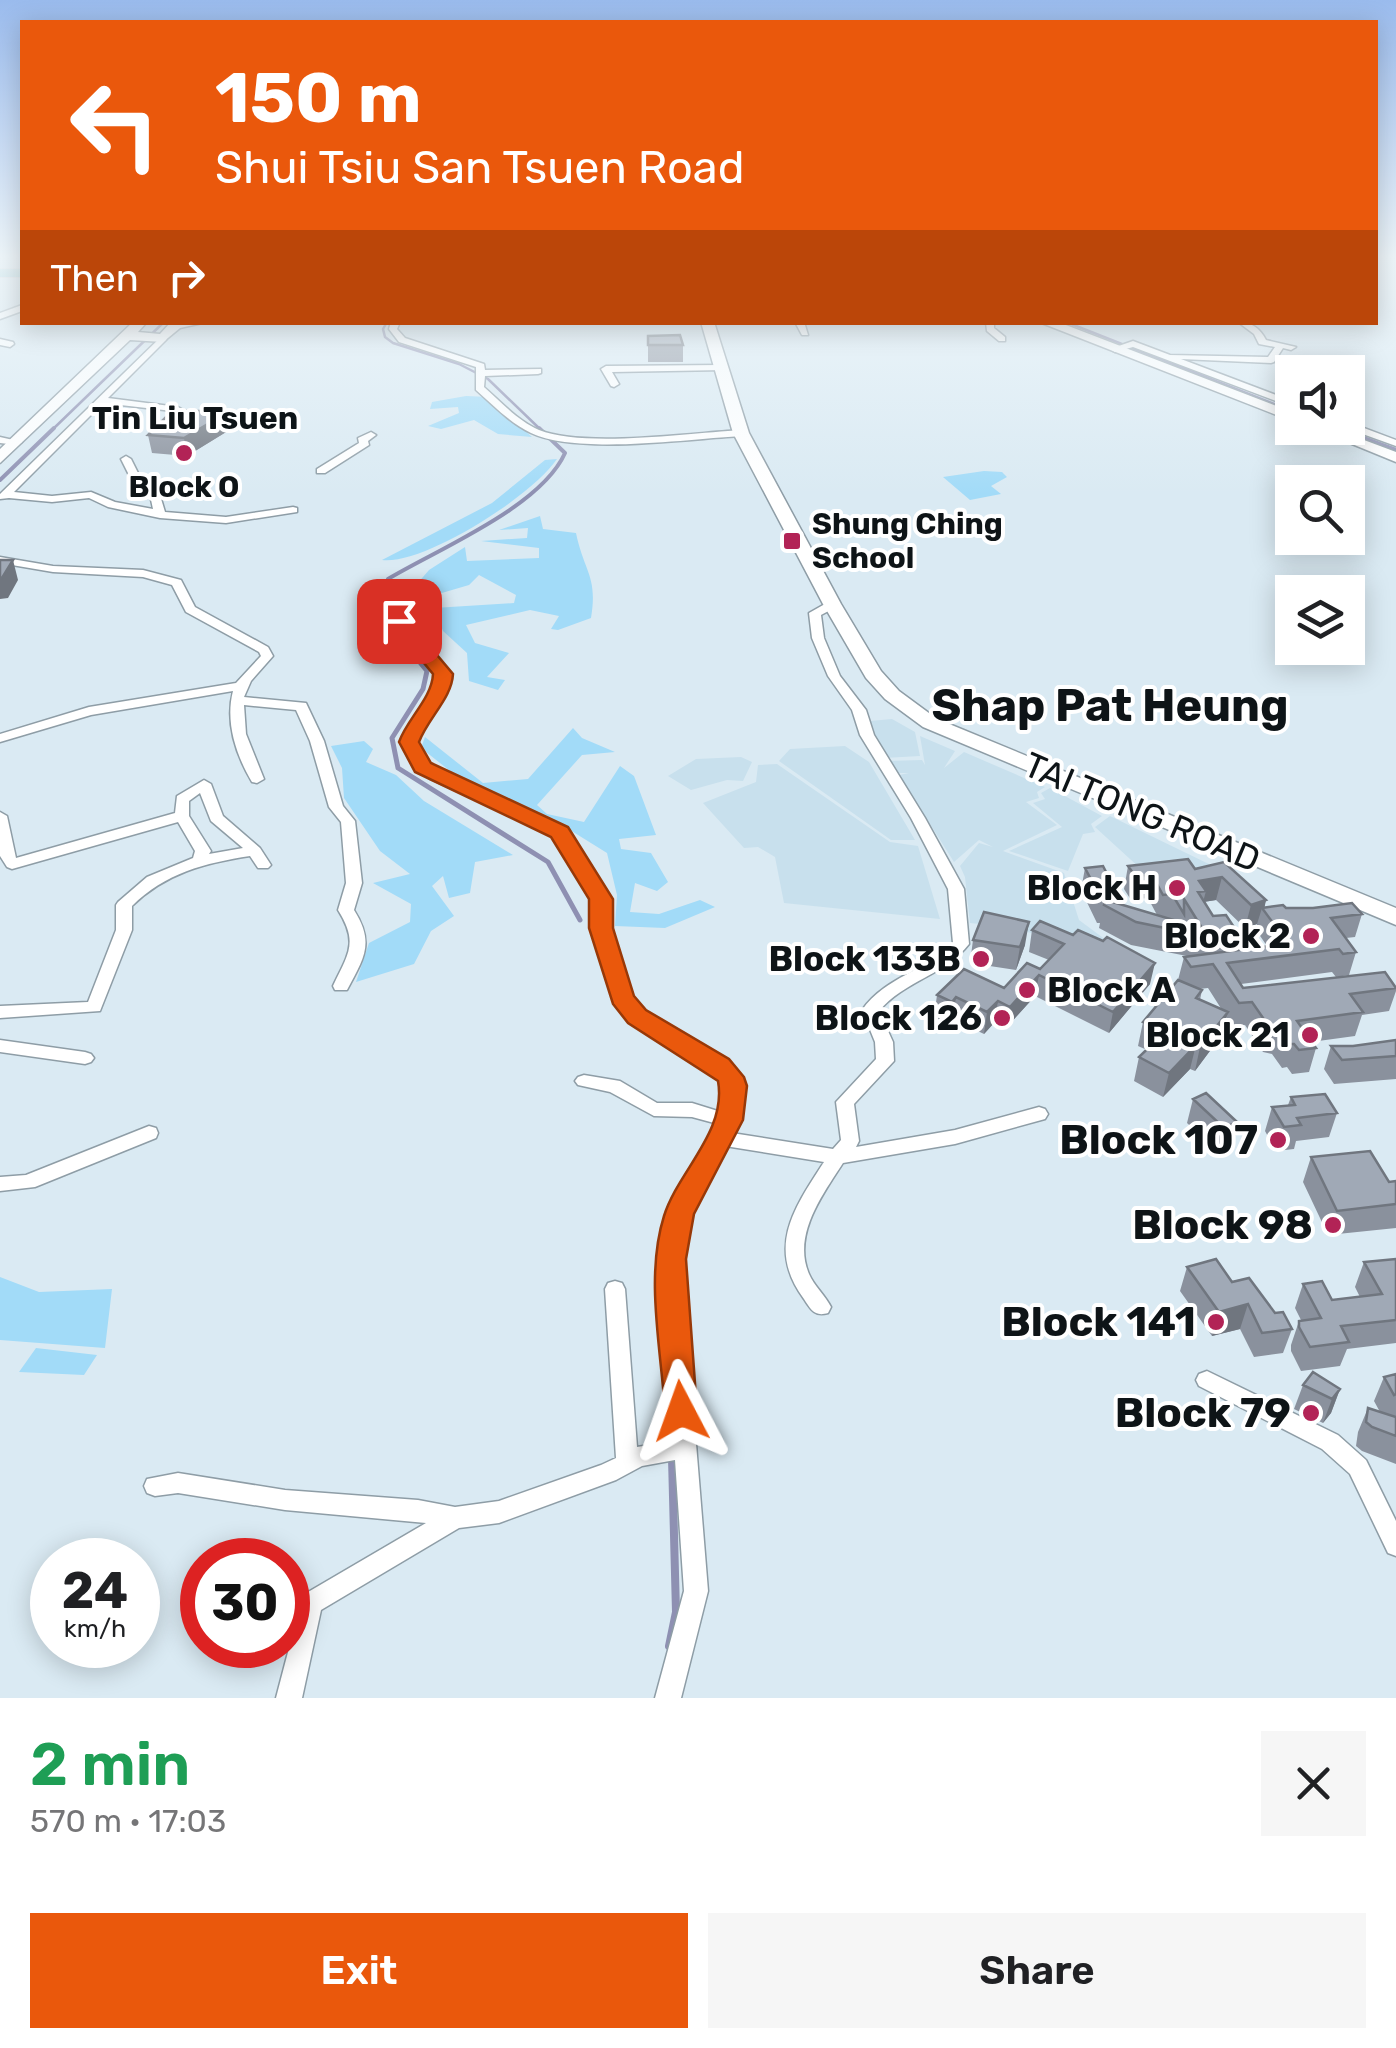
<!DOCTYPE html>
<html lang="en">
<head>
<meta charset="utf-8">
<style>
	body { margin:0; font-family:Rubik,sans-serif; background:#f6f6f6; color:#202124; height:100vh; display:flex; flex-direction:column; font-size:38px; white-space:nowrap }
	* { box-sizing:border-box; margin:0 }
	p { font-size:32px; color:#757577 }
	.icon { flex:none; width:55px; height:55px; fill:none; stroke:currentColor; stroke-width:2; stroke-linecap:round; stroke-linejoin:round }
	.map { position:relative; height:1698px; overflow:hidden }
	.panel { display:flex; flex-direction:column; background:#fff; flex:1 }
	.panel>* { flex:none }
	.banner { position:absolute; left:20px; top:20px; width:1358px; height:305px; border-radius:0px; box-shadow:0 5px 25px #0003; background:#ea580c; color:#fff; overflow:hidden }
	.fabs { position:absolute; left:1275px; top:355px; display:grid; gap:20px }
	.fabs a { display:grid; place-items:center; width:90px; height:90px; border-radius:0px; background:#fff; box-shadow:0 5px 25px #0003; font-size:50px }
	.speed { position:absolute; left:30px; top:1538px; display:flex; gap:20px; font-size:50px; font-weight:700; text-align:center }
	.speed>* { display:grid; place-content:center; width:130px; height:130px; border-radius:50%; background:#fff; box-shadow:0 5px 25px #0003; line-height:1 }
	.speed small { font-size:25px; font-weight:400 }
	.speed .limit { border:15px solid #d22; background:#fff; color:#111 }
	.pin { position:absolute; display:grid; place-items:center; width:85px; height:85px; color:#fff; margin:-42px; border-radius:20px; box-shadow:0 5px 15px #0006 }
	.me { position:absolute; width:110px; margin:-55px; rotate:356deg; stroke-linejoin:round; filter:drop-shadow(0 0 8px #0008) }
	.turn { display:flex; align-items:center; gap:35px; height:210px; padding:0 30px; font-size:45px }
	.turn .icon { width:130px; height:130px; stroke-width:2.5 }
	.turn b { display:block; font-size:70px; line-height:85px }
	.then { display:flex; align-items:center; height:95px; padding:0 30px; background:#0003; gap:20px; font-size:38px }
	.round { display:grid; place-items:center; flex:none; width:105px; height:105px; border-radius:0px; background:#f6f6f6 }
	.headline { display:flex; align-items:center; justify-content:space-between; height:170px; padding:0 30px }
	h1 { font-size:60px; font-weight:600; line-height:75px; color:#1e9e55 }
	.primary-button { display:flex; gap:20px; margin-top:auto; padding:20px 30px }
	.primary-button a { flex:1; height:115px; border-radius:0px; background:#ea580c; color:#fff; font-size:40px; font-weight:600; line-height:115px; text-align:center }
	.primary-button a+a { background:#f6f6f6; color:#202124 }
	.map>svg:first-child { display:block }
	.built { fill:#c8e0ed }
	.green { fill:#a2dbf8 }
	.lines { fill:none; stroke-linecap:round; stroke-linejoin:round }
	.stream-far3 { stroke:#8e90b2; stroke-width:2.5 }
	.stream-far2 { stroke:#8e90b2; stroke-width:4 }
	.stream-far1 { stroke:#8e90b2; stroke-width:5 }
	.stream { stroke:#8e90b2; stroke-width:8 }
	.street-casing { stroke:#8e9da6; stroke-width:3 }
	.secondary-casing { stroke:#8e9da6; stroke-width:3 }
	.highway-casing { stroke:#cacbcc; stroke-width:2 }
	.street { fill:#fff; fill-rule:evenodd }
	.secondary { fill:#fff; fill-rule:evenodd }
	.highway { fill:#54b6c1; fill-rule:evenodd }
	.wall { fill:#8a919d; fill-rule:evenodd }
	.shaded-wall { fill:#70767f }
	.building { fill:#a0a9b6; stroke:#70767f; stroke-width:2.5 }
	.route { fill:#ea580c; stroke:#983908; stroke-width:2.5 }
	.poi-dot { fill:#b22356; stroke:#fff; stroke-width:4 }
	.labels { text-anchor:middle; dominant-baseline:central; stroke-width:8; stroke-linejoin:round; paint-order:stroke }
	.far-poi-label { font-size:30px; font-weight:bold; fill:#0e1417; stroke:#fff }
	.far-quarter-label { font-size:32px; font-weight:bold; fill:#0e1417; stroke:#fff }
	.street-label { font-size:35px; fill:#0e1417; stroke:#fff }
	.poi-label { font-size:35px; font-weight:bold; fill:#0e1417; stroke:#fff; text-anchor:end }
	.near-poi-label { font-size:42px; font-weight:bold; fill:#0e1417; stroke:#fff; text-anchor:end }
	.district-label { font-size:45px; font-weight:bold; fill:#0e1417; stroke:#fff }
</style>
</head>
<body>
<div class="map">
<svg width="1396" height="1698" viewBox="0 0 1396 1698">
	<rect width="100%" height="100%" fill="#daeaf3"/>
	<path class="built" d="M892,719L915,732L920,756L884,758L870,721Z
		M920,736L955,751L944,768L964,752L1045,787L1037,792L1039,798L1026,802L1057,825L1003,851L1064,873L1079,920L1106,940L1096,950L1008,927L970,923L965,877L960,866L979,843L993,847L979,840L954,862L899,775L909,773H891L888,761L922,760L925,765Z
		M845,746L869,762L915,840H891L779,761L790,749Z
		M741,757L752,762L743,781L727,780L691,790L668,776L696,759Z
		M777,764L890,842L918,846L940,919L784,903L775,857L758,847L744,848L703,803L756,782L758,765Z
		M1050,788L1102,816L1091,824L1095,832L1083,834L1068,871L1009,851L1062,827L1033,803L1045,799L1041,793Z
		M1110,816L1215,867L1177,877L1142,870L1095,827Z"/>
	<path class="green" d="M466,396L489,397L532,437L498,434L474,420L441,429L428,426L459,413L458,407L430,409L432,402Z
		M557,459C533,495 425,565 382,560L492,503L545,460Z
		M984,471L1002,472L1007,477L991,486L1001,494L970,500L943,477Z
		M540,516L543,529L576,533C584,572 598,576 591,618L558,630L551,629L559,616L530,610L466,625L475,643L509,653L487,677L505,680L498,690L469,681L467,653L443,631L434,608L514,603L516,595L479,575L469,585L418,600L417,584L429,570L465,547L467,561L539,558V548L481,541L527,538L528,528L499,530Z
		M573,728L582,738L615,752L582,755L537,805L547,814L584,822L620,766L634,776L656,835L619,839L621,849L651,853L668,882L657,891L635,883L630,912L659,914L700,900L715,907L665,928L615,926L617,895L607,853L570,830L464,782L421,748L425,737L483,783L528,779Z
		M364,741L373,749L366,762L396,775L424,801L513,855L475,862L470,893L449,898L443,876L432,886L454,916L431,931L414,964L356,982L369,943L410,922L411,904L373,883L410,874L380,851L344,798L342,768L331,746Z
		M0,1277L39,1292L112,1289L105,1348L0,1340Z
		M36,1348L97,1355L84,1375L19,1372Z"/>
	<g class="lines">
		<path class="stream-far3" d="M387,322L383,329L385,337L393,343L459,364L488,379L541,430
			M1066,322L1292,411
			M1337,428L1343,430
			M52,430L164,322"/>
		<path class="stream-far2" d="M1337,428L1396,450
			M0,480L54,428
			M408,647L379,610L388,579C438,549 541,507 565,453L539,428"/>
		<path class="stream-far1" d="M406,645L427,671L423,689L392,738L398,768L548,862L580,920"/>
		<path class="stream" d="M660,1270L671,1447
			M669,1646L676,1612L672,1458"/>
		<g class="street-casing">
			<path id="street" d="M22,305V311L0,319V313Z
				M391,322H400L397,329L405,338L484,364L485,370L541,369V373L538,374L485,376L484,387C501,402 518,421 539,430C583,448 691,433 741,430L746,433L741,436C688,439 577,455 531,433C510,423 493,405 476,390V367L399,342L389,329Z
				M795,322H804L808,335H802Z
				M986,322H994V328L1005,337V341H999L987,331Z
				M1238,322C1251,322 1260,328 1266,340L1296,347L1291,350L1283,348L1274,362L1271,363L1181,359L1292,401V407L1133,347L1115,352L1110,349L1133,341L1170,355L1268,357L1275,347L1259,344L1254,334Z
				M163,335L167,338L166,340L108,398L178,407L183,410L181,412L103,403L14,492L52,496L91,492L115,502L153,509L150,495L133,483L121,459L126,456L131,459L141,479L159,492L165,512L226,517L293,507L297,508V512L226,523L160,518L108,507L89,498L52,502L9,498L0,499V494Z
				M0,339L13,342L14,344L10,347L0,345Z
				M721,365L726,368L724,370L612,372L619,384L614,387L611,386L601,369L606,366Z
				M1348,422L1396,440V446L1346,428Z
				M371,432L376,435L368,441L369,445L325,473H317V469L359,443L358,438Z
				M0,437L22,442L17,445L0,443Z
				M0,557L53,566L143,570L181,580L195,607L268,647L273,656L251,681L244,697L306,703L324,741L343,806L355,821L362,883L354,910C375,943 364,958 347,990H335L333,986C348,954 359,943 338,910L346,883L341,822L329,807L310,741L296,710L244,705L246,734L264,779L257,783L252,782C236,755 225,722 233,691L91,715L0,742V734L89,707L236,683L261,656L259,652L186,612L172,585L143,577L53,572L0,563Z
				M832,600L836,601V607L821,615L824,638L840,676L866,710L874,735L925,818L964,889L969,944C945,975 904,981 879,1011L893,1042L894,1061L854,1104L859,1141L856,1147L955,1130L1039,1107L1045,1109L1048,1114L1045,1119L955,1144L843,1163C823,1194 792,1235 809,1274C814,1286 825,1295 831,1307L828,1313C815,1317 811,1310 804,1299C766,1248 794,1208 824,1162L725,1146L689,1215L681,1259L708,1591L681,1698H655L684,1591L675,1460L642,1466L616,1480L499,1523L459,1528L321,1610L302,1698H276L303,1595L426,1523L285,1510L178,1493L155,1496L147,1493L144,1486L147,1479L178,1473L285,1490L418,1500L455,1507L499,1501L601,1465L616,1458L605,1289L608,1283L615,1281L622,1283L625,1289L637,1447L674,1441L661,1259L669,1215L718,1124L692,1117L654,1116L610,1092L578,1085L575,1081L578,1077L584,1075L620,1081L657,1103H692L721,1112L724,1086L714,1070L651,1035L631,1021L614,998L593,928V899L554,835L430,779L418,770L402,742L432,691L436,674L393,621L395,618H403L449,674L445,691L416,742L429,765L440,773L565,829L609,899V928L630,997L643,1013L663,1027L726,1062L742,1086L738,1121L732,1133L833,1149L841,1140L836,1102L876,1059L875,1042L862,1010C885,977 926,971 953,943L948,889L911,818L860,735L852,710L828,676L812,638L809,613Z
				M204,780L211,784L223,816L260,848L271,865L268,868H258L250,856C205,863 165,873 132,906V930L100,1011L0,1018V1006L88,1002L116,930V905L118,902L147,877L193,858L195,851L178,822L12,869L7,867L0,856V812L7,816L16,858L175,813L177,796ZM200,793L211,821L243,848L209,854L211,851L189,816V801Z
				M0,1040L85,1052L91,1054L94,1058L91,1062L85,1064L0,1052Z
				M149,1126L156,1128L158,1133L156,1138L35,1187L0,1191V1177L26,1175Z
				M1207,1371L1338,1435L1366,1460L1396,1521V1556L1388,1553L1350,1474L1322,1449L1199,1386L1196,1380L1199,1374Z"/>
		</g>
		<g class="secondary-casing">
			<path id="secondary" d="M133,322H147L138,332L160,334L171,322H207L180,328L163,342L130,340L0,463V449Z
				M701,322H714L749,433L841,604L881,671L899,691L937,719L1396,908V925L923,727L885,699L866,678L823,604L733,433Z
				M1039,322H1058L1292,412V421Z
				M1313,428H1332L1396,452V462Z"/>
		</g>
		<g class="highway-casing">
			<path id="highway" d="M0,269H22V277H0Z"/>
		</g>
		<use href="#street" class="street"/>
		<use href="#secondary" class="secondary"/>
		<use href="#highway" class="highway"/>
	</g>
	<path class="wall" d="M648,336L683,345V362H648Z
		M231,429L187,456L152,453L148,435Z
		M1224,862L1266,900L1264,907L1362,914L1355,937L1346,938L1356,952L1349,975L1336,977L1332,972L1241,984L1243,988L1396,986V991L1389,1011L1362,1015L1355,1036L1311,1042L1316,1048L1309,1072L1292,1074L1287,1067L1282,1068L1272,1054L1263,1052L1245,1025L1233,1027L1226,1017L1221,1036L1195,1071L1190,1069L1163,1097L1134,1081L1139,1057L1147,1050L1138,1046L1143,1022L1178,980L1184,957L1187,956L1131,945L1099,928L1100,923H1097L1081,890L1085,868L1120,899L1119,904L1157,915L1148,898L1131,900L1124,889L1128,866L1195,869ZM1216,900L1245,928L1257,924L1256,930L1267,946L1241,950L1243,941L1213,916L1204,902ZM1208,988L1222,1010L1200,1000L1202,990L1199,989Z
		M1040,921L1150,984L1109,1033L1035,996L1006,1028L994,1023L984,1034L953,1019L949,1024L934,1017L937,995L1004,988L1040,969L1049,960L1029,952L1032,930Z
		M973,940L1025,945L1016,970L970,963Z
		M1396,1040V1079L1334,1084L1324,1069L1331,1046H1353Z
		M1291,1097L1337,1113L1329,1137L1296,1141L1294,1149L1276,1151L1265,1131L1272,1107L1288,1105Z
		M1193,1099L1237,1122L1231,1146L1218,1152L1187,1123Z
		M1311,1157L1389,1182L1396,1181V1228L1328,1235L1303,1182Z
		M1396,1259V1343L1347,1349L1340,1366L1301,1371L1291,1351V1345L1299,1321L1301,1320L1295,1308L1303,1284L1332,1300L1360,1297L1355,1287L1364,1262Z
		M1187,1267L1232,1282L1275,1313L1292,1329L1283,1353L1254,1357L1240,1329L1212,1336L1180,1291Z
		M1396,1374V1464L1362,1451L1356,1446L1358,1432L1368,1408L1380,1412L1374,1401L1384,1377Z
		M1303,1385L1340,1389L1331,1413L1323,1423L1294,1409Z"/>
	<path class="shaded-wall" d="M228,412L231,429L187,456L184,438Z
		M13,560L18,580L8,598L0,599V578Z
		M1222,877L1216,900L1203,902L1206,891L1198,892L1199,881Z
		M1266,900L1264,910L1262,908L1257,924L1245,928L1251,905Z
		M1029,922L1025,945L1016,970L1020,947Z
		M1155,963L1150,984L1109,1033L1113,1012Z
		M1039,975L1035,996L1006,1028L1010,1007Z
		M956,997L953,1019L949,1024L952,1002Z
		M998,1001L994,1023L984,1034L987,1012Z
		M1228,1012L1221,1036L1195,1071L1200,1047Z
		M1196,1045L1190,1069L1163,1097L1169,1073Z
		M1237,1122L1231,1146L1218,1152L1224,1128Z
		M1248,1304L1240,1329L1212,1336L1219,1312Z
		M1340,1389L1331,1413L1323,1423L1332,1399Z"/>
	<path class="building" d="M680,335L683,345H648V336Z
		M173,410L228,412L184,438L148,435Z
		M0,560H13L2,578H0Z
		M1188,859L1195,869L1224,862L1266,900L1251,905L1222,877L1199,881L1206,891L1198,892L1213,916L1226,915L1243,941L1207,936L1184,899V914L1172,894L1163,895L1152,875L1136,877L1128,866Z
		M1103,866L1120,899L1102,900L1085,868Z
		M1106,900L1201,928L1199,935L1136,922L1104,905Z
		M1352,903L1362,914L1331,918L1356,952L1343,954L1339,949L1227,963L1243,988L1385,972L1396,988L1350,994L1363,1012L1297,1021L1316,1048L1299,1050L1294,1044H1289L1279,1030L1270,1028L1252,1002L1239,1003L1213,964L1191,967L1184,957L1270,946V941L1285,939L1262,908L1283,905L1286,908H1313Z
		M984,912L1029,922L1020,947L973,940Z
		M1040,921L1073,935L1078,930L1103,941L1107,937L1155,963L1113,1012L1039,975L1010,1007L998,1001L987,1012L956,997L952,1002L937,995L964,969L1004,988L1027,963L1040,969L1064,944L1032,930Z
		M1178,980L1202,990L1196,998L1228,1012L1200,1047L1196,1045L1169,1073L1139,1057L1165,1032L1143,1022Z
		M1396,1040V1056L1342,1060L1331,1046H1353Z
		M1206,1093L1237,1122L1224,1128L1193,1099Z
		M1325,1094L1337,1113L1297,1118L1301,1125L1284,1127L1272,1107L1295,1105L1291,1097Z
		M1370,1151L1389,1182L1396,1181V1204L1337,1211L1311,1157Z
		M1216,1259L1232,1282L1249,1278L1275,1313L1283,1312L1292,1329L1262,1333L1248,1304L1219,1312L1187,1267Z
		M1396,1259V1320L1341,1326L1349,1342L1310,1347L1299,1327V1321L1321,1318L1303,1284L1322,1281L1332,1300L1382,1294L1364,1262Z
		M1313,1372L1340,1389L1332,1399L1303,1385Z
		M1396,1374V1394L1394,1395L1384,1377Z
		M1368,1408L1396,1417V1436L1372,1427L1366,1422Z"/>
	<linearGradient id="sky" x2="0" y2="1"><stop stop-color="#9abbed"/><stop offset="0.52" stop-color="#eef6fa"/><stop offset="1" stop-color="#eef6fa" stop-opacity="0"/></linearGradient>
	<rect width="1396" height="494" fill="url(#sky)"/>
	<path class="route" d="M399,616L405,617L453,674C452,698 428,718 419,742L431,763L568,827L613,899V928L634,996L646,1010L729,1059L744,1077L747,1086L743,1120L694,1214L686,1259L697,1411L693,1421L681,1425L669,1421L665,1411C661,1349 645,1276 664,1216C678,1171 727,1132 718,1081L628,1023L613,1004L589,928V899L551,837L415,772L399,742C407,719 432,698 433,674L389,621Z"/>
	<g class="poi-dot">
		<circle cx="184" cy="453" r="10"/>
		<rect x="782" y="531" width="20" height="20" rx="5"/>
		<circle cx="1177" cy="888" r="10"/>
		<circle cx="1311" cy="936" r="10"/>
		<circle cx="981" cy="959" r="10"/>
		<circle cx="1027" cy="990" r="10"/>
		<circle cx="1002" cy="1018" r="10"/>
		<circle cx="1310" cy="1035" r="10"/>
		<circle cx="1278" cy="1140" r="10"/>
		<circle cx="1333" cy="1225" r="10"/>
		<circle cx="1216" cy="1322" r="10"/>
		<circle cx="1311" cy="1413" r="10"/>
	</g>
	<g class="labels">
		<g class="far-poi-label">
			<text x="184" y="487">Block O</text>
			<text x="812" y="524" text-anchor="start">Shung Ching<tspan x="812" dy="34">School</tspan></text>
		</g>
		<g class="far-quarter-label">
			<text x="195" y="418">Tin Liu Tsuen</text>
		</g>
		<g class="street-label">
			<text transform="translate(1142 812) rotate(23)">TAI TONG ROAD</text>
		</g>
		<g class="poi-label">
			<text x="1157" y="888">Block H</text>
			<text x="1291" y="936">Block 2</text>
			<text x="961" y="959">Block 133B</text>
			<text x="1047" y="990" text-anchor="start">Block A</text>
			<text x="982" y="1018">Block 126</text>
			<text x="1290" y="1035">Block 21</text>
		</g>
		<g class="near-poi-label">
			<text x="1258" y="1140">Block 107</text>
			<text x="1313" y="1225">Block 98</text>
			<text x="1196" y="1322">Block 141</text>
			<text x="1291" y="1413">Block 79</text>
		</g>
		<g class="district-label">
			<text x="1110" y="705">Shap Pat Heung</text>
		</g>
	</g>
</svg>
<div class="fabs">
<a><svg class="icon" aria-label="sound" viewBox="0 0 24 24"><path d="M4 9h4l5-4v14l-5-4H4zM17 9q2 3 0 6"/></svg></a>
<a><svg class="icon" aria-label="search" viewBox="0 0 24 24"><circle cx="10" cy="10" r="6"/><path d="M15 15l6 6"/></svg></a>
<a><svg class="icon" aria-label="layers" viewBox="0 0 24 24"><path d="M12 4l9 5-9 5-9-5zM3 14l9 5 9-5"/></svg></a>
</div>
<div class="speed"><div>24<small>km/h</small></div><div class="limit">30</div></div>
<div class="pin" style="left:399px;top:621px;background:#d93025"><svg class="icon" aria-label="arrive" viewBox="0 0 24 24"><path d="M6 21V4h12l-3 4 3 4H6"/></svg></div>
<svg class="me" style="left:681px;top:1411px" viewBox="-20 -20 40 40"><path d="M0-17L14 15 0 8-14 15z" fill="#ea580c" stroke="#fff" stroke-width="4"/></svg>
<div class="banner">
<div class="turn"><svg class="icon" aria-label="left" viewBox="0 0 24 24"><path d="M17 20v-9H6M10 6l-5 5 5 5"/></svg><div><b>150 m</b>Shui Tsiu San Tsuen Road</div></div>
<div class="then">Then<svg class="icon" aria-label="right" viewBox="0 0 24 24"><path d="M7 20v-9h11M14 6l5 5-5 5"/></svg></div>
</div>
</div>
<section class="panel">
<div class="headline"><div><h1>2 min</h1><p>570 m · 17:03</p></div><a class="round"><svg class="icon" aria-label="close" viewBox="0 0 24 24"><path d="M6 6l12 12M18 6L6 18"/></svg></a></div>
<div class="primary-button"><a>Exit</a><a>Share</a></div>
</section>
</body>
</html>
